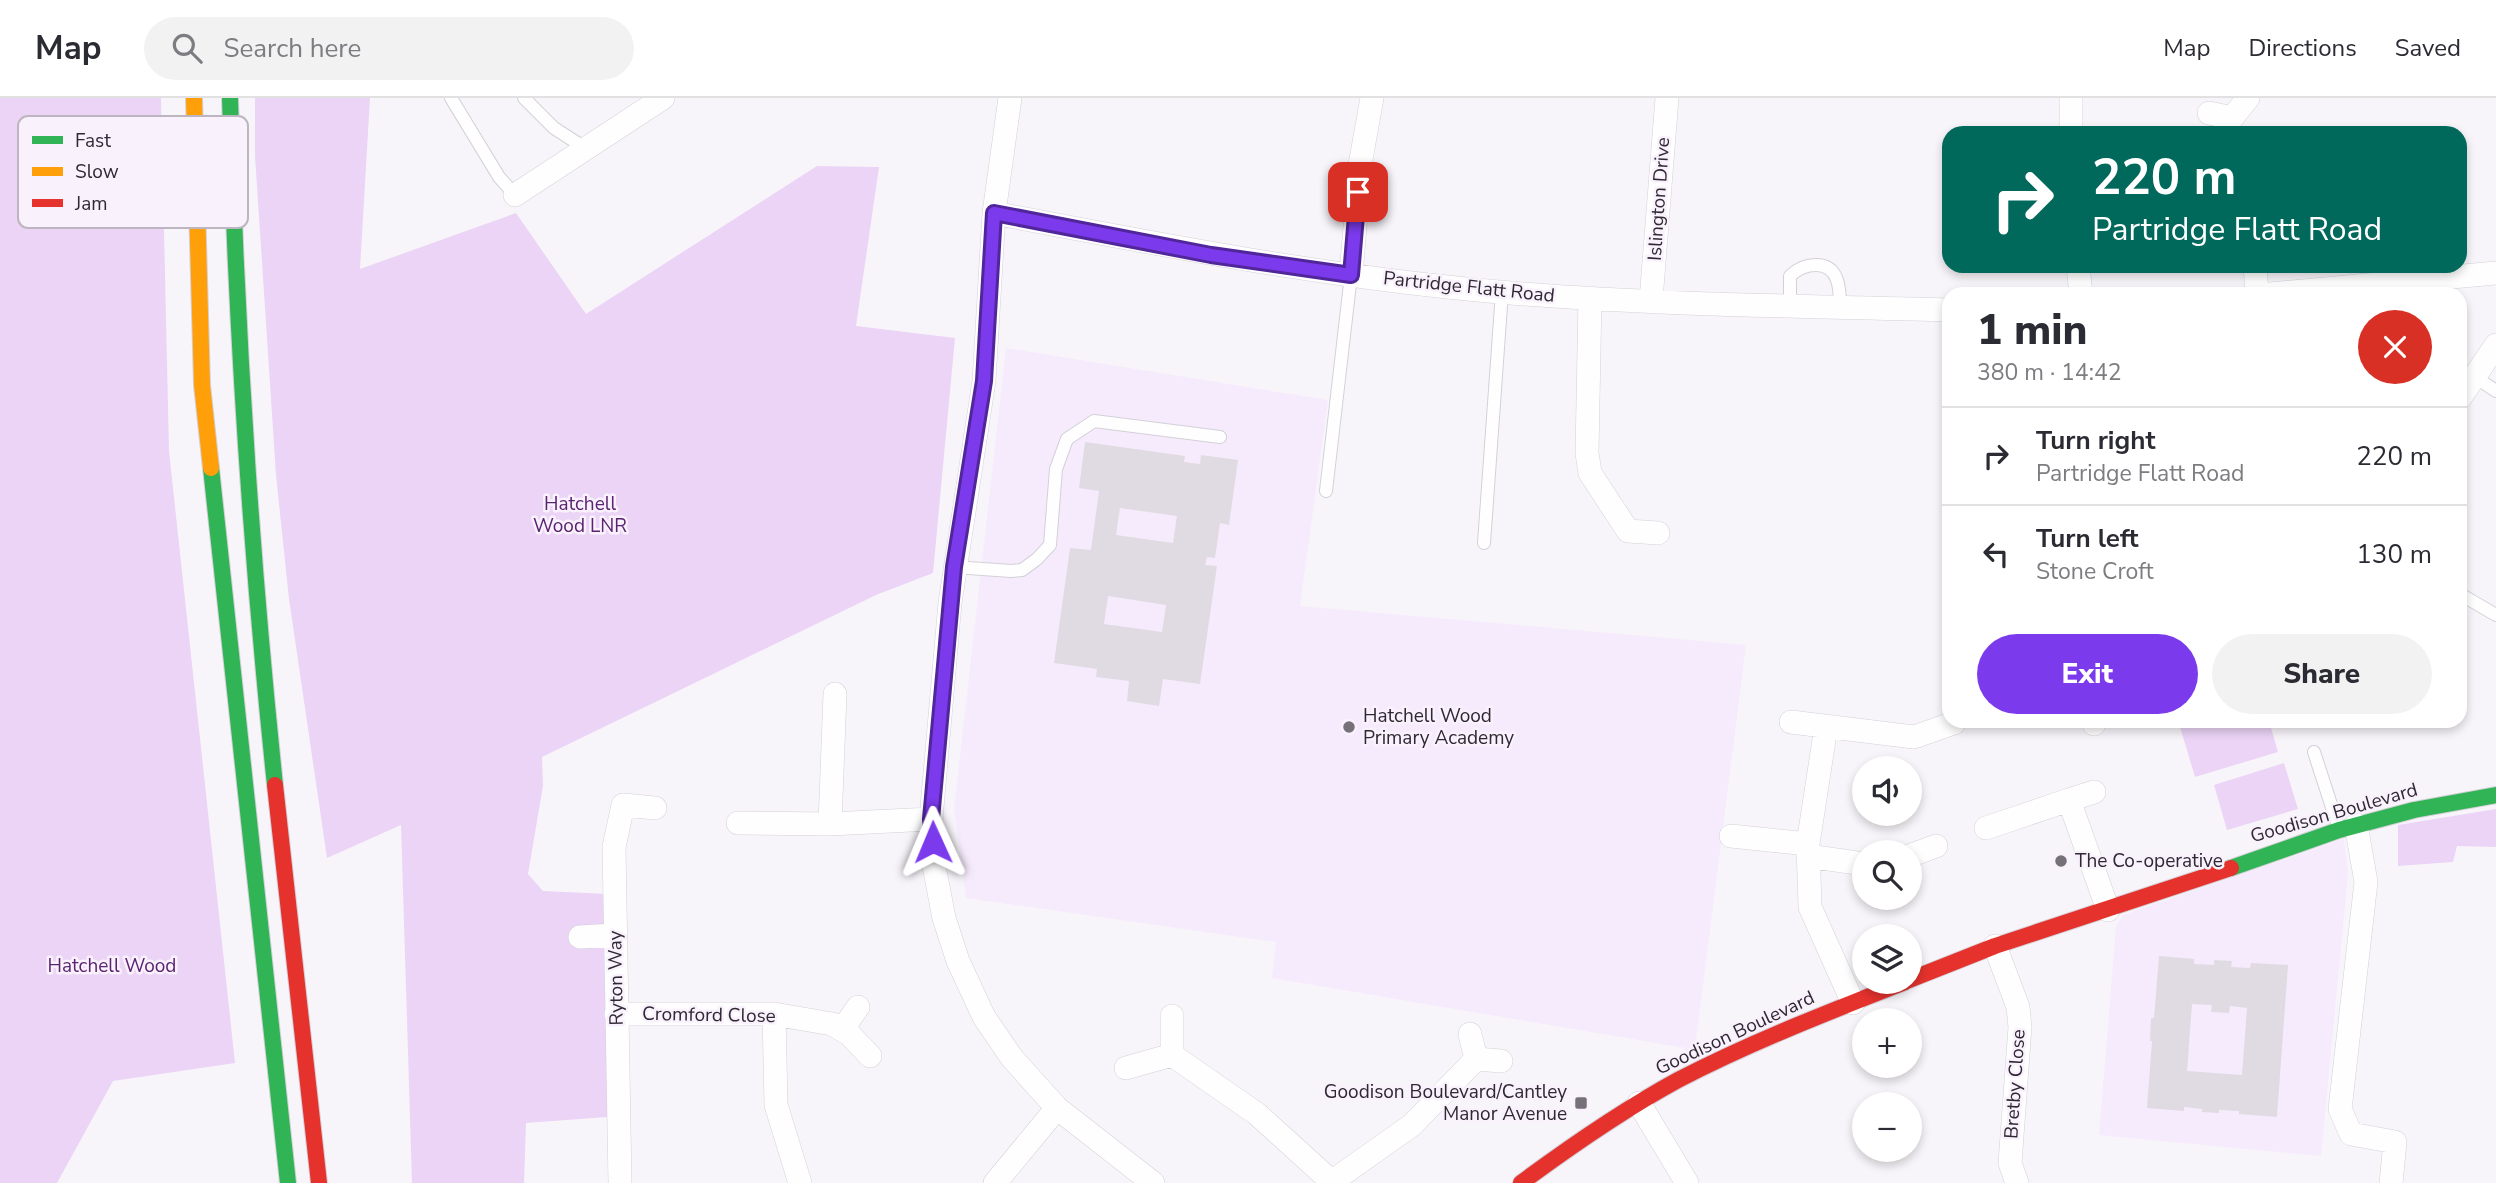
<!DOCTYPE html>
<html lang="en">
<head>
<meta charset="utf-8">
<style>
	body { margin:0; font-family:"Nunito Sans",sans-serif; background:#f2f2f3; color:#2b2b33; height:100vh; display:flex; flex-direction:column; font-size:26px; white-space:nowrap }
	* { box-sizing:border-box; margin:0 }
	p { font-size:23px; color:#7c7c81 }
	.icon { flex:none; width:38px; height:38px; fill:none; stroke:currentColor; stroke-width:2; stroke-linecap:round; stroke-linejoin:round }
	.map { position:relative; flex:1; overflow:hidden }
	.sheet { position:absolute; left:1942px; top:189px; width:525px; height:441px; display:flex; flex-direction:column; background:#fff; border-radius:21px; box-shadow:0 4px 10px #0003 }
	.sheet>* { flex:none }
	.hud { position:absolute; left:1942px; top:28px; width:525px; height:147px; border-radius:21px; box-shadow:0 4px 10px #0003; background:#00695c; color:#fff; overflow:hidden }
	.tools { position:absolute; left:1852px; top:658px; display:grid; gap:14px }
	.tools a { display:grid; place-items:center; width:70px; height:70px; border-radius:50%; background:#fff; box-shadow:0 4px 10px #0003; font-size:35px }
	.pin { position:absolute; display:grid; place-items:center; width:60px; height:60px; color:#fff; margin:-30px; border-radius:14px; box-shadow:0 4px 10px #0006 }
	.me { position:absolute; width:77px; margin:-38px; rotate:359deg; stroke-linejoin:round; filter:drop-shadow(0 0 5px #0008) }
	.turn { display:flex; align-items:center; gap:24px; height:147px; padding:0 35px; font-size:32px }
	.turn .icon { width:91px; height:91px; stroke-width:2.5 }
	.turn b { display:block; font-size:49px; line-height:60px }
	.round { display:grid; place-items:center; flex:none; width:74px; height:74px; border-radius:37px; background:#f2f2f3 }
	.overview { display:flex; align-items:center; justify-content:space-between; height:119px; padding:0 35px }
	h1 { font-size:42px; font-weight:800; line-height:52px }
	.primary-button { display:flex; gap:14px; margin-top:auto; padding:14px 35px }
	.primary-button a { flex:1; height:80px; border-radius:42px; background:#7c3aed; color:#fff; font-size:28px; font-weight:800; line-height:80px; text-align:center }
	.primary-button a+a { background:#f2f2f3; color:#2b2b33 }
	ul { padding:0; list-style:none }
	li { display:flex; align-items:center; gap:21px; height:98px; padding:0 35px; border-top:2px solid #e1e1e2 }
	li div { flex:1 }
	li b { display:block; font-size:26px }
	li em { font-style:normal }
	header { display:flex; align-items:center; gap:42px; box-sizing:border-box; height:98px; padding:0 35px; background:#fff; border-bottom:2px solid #e1e1e2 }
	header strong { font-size:33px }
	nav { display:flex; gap:38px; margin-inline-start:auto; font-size:24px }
	.search { width:490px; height:63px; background:#f2f2f3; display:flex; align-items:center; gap:18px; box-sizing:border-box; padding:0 24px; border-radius:38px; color:#7c7c81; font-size:26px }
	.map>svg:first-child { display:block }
	.built { fill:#f6ebfc }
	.green { fill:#ebd4f6 }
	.building { fill:#e0dbe2; fill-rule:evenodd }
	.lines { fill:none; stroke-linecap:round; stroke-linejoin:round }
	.lane-casing { stroke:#d4d0d8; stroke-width:14 }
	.street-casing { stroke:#d4d0d8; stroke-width:24 }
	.fast-casing { stroke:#d4d0d8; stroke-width:18 }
	.slow-casing { stroke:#d4d0d8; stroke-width:18 }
	.jam-casing { stroke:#d4d0d8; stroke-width:18 }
	.lane { stroke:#fefefe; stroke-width:12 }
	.street { stroke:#fefefe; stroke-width:23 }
	.fast { stroke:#30b455; stroke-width:16 }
	.slow { stroke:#ff9f0a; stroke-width:16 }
	.jam { stroke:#e5322d; stroke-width:16 }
	.route-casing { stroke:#51269a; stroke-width:18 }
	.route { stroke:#7c3aed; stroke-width:12 }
	.poi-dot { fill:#767079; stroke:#f9f2fd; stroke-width:2.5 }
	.labels { text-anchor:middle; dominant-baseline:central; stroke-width:5; stroke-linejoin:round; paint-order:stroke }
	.street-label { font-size:19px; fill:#302934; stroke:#f9f2fd }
	.park-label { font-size:19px; fill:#5b2371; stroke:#f9f2fd }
	.poi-label { font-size:19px; fill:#302934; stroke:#f9f2fd; text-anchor:start }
	.key { fill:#f9f2fd; stroke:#bdb6c1; stroke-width:2 }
	.key-label { font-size:19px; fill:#302934 }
</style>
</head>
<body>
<header>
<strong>Map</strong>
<div class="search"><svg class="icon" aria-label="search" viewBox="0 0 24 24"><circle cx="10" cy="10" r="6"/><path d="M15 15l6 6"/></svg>Search here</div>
<nav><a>Map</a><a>Directions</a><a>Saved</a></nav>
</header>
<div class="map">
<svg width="2496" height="1085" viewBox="0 0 2496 1085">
	<rect width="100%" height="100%" fill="#f8f5fa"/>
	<path class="built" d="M1006,250L1328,302L1300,508L1746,547L1695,951L1686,955L1685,950L1272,880L1276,844L966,800L954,712Z
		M2344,741L2348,776L2321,1058L2099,1037L2116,829L2123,817Z"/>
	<path class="green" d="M0,0H161L169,353L235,965L113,983L57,1085H0Z
		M255,0H370L360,171L516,115L586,216L817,68L879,69L856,228L955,240L933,475L876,497L542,659L543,688L528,776L543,793L608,796L620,1018L526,1025L524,1085H412L401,727L327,760L289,501L276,377L255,58Z
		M2201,623H2269L2278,654L2195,679L2180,629Z
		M2284,665L2298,711L2227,732L2214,687Z
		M2496,711V749L2457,748L2453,764L2398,768V727Z"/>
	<path class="building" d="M1085,344L1185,358L1184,364L1200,366L1201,357L1238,362L1229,427L1220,425L1215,460L1207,459L1205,467L1217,468L1200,586L1163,581L1159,608L1127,603L1129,583L1096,579L1097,571L1054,565L1070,450L1091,452L1099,393L1079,390ZM1120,410L1177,418L1173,445L1116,437ZM1108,498L1166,507L1162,534L1104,526Z
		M2159,858L2194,861V866L2214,867V862L2232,863L2231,869L2250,870L2251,865L2288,867L2277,1019L2239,1016V1013L2219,1012V1015L2202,1014V1011L2184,1009V1013L2147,1010L2152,943H2150L2151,920H2154ZM2192,906L2212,907L2211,914L2229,915L2230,908L2247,910L2242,977L2187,973Z"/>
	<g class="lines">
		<g class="lane-casing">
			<path id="lane" d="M451,0L499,79L515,97
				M524,0L554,30L585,50
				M1790,207V178C1797,171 1806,167 1816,167C1839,167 1840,190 1840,209
				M2475,279L2496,293
				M1326,393L1351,177
				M1484,445L1502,194
				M954,469L1011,473L1022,472L1037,461L1050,447L1056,371L1067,341L1094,323L1220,339
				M2460,496L2496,517
				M2314,654L2339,731"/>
		</g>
		<g class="street-casing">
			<path id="street" d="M1010,0L994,115L984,283L950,505L931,721L934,768L944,820L958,863L984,919L1012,960L1057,1010L1153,1085
				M2209,15L2232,20L2248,0
				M2071,35V0
				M515,97L663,0
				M994,115C1166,148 1337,181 1511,195C1657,207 1804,208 1950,212
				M2078,168L2081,196
				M2255,168L2257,196
				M1351,177L1360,67L1372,0
				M2270,196L2496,175
				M1590,200L1587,355L1590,375L1628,433L1658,435
				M1651,202L1667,0
				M2460,300L2496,247
				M2093,623L2094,626
				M1791,624L1914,639L1954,625
				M1826,629L1808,746L1810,809L1853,905
				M2069,702L2094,694
				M738,725L830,726L931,721
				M830,726L835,596
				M2356,727L2366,784L2340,1011L2351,1036L2395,1044L2391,1085
				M1986,730L2069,702L2108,812
				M1731,738L1808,746
				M1808,758L1864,766
				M1909,758L1936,748
				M580,839L615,837
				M1995,848L2018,909L2020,929L2010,1065L2017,1085
				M616,916H774L832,926L849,936L870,958
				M774,916L776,1007L800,1085
				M842,932L858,909
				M1470,936L1476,961L1501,963
				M1172,957L1257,1016L1332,1084
				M1126,970L1172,957V918
				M1639,1005L1687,1085
				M620,1085L614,749L623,707L655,710
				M995,1085L1057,1010
				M1330,1085L1412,1027L1476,961"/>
		</g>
		<g class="fast-casing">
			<path id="fast" d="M230,0C236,230 251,458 275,687
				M211,370L288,1085
				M2231,770L2339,732L2414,712L2496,697"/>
		</g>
		<g class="slow-casing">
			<path id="slow" d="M194,0L202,287L211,370"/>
		</g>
		<g class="jam-casing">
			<path id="jam" d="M275,687L319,1085
				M1909,882L1995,848L2231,770
				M1521,1085C1571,1048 1623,1012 1678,982C1751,944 1829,914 1905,884"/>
		</g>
		<use href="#lane" class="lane"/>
		<use href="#street" class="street"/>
		<use href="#fast" class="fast"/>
		<use href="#slow" class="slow"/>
		<use href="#jam" class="jam"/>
	</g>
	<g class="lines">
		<g class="route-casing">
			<path id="route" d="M933,744L931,721L954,469L984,283L994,115L1211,157L1351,177L1358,94"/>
		</g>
		<use href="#route" class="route"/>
	</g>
	<g class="poi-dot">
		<circle cx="1349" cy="629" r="7"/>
		<circle cx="2061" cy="763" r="7"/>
		<rect x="1574" y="998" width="14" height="14" rx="3.5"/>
	</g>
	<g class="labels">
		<g class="street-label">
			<text transform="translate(1659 101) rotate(-86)">Islington Drive</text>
			<text transform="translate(1469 189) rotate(6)">Partridge Flatt Road</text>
			<text transform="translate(2334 715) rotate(-16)">Goodison Boulevard</text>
			<text transform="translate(616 880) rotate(-91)">Ryton Way</text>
			<text transform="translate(709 917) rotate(1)">Cromford Close</text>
			<text transform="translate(1735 935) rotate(-25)">Goodison Boulevard</text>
			<text transform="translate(2015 986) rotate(-86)">Bretby Close</text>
		</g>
		<g class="park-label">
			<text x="580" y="406">Hatchell<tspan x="580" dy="22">Wood LNR</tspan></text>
			<text x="112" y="868">Hatchell Wood</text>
		</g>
		<g class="poi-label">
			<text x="1363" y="618">Hatchell Wood<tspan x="1363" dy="22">Primary Academy</tspan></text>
			<text x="2075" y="763">The Co-operative</text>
			<text x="1567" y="994" text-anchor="end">Goodison Boulevard/Cantley<tspan x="1567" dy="22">Manor Avenue</tspan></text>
		</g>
	</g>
	<rect x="18" y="18" width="230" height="112" rx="10" class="key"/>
	<rect x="32" y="38" width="31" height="8" fill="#30b455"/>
	<rect x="32" y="69" width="31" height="9" fill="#ff9f0a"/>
	<rect x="32" y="101" width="31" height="8" fill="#e5322d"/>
	<g class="key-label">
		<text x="75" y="49">Fast</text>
		<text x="75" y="80">Slow</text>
		<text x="75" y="112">Jam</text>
	</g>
</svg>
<div class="tools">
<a><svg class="icon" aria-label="sound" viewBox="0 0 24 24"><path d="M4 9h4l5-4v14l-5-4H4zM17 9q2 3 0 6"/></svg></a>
<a><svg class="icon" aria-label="search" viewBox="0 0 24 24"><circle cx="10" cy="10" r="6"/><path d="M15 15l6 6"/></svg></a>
<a><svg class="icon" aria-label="layers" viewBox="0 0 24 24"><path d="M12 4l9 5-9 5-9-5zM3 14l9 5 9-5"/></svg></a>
<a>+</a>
<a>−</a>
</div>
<div class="pin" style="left:1358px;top:94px;background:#d93025"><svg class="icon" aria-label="arrive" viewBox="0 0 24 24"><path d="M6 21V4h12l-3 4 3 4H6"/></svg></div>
<svg class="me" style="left:933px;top:744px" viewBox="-20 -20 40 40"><path d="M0-17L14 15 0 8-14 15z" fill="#7c3aed" stroke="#fff" stroke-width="4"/></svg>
<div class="hud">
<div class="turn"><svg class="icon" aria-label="right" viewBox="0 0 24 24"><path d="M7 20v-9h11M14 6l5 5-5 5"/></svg><div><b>220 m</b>Partridge Flatt Road</div></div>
</div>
<section class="sheet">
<div class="overview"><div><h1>1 min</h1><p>380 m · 14:42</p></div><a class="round" style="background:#d93025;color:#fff"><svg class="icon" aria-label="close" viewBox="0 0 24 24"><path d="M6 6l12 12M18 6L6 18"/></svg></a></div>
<ul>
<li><svg class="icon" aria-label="right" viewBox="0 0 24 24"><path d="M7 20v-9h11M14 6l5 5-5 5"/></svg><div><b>Turn right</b><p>Partridge Flatt Road</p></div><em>220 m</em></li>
<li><svg class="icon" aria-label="left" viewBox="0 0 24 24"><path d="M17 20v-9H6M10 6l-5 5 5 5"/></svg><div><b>Turn left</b><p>Stone Croft</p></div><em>130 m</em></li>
</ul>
<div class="primary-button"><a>Exit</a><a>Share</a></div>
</section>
</div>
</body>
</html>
